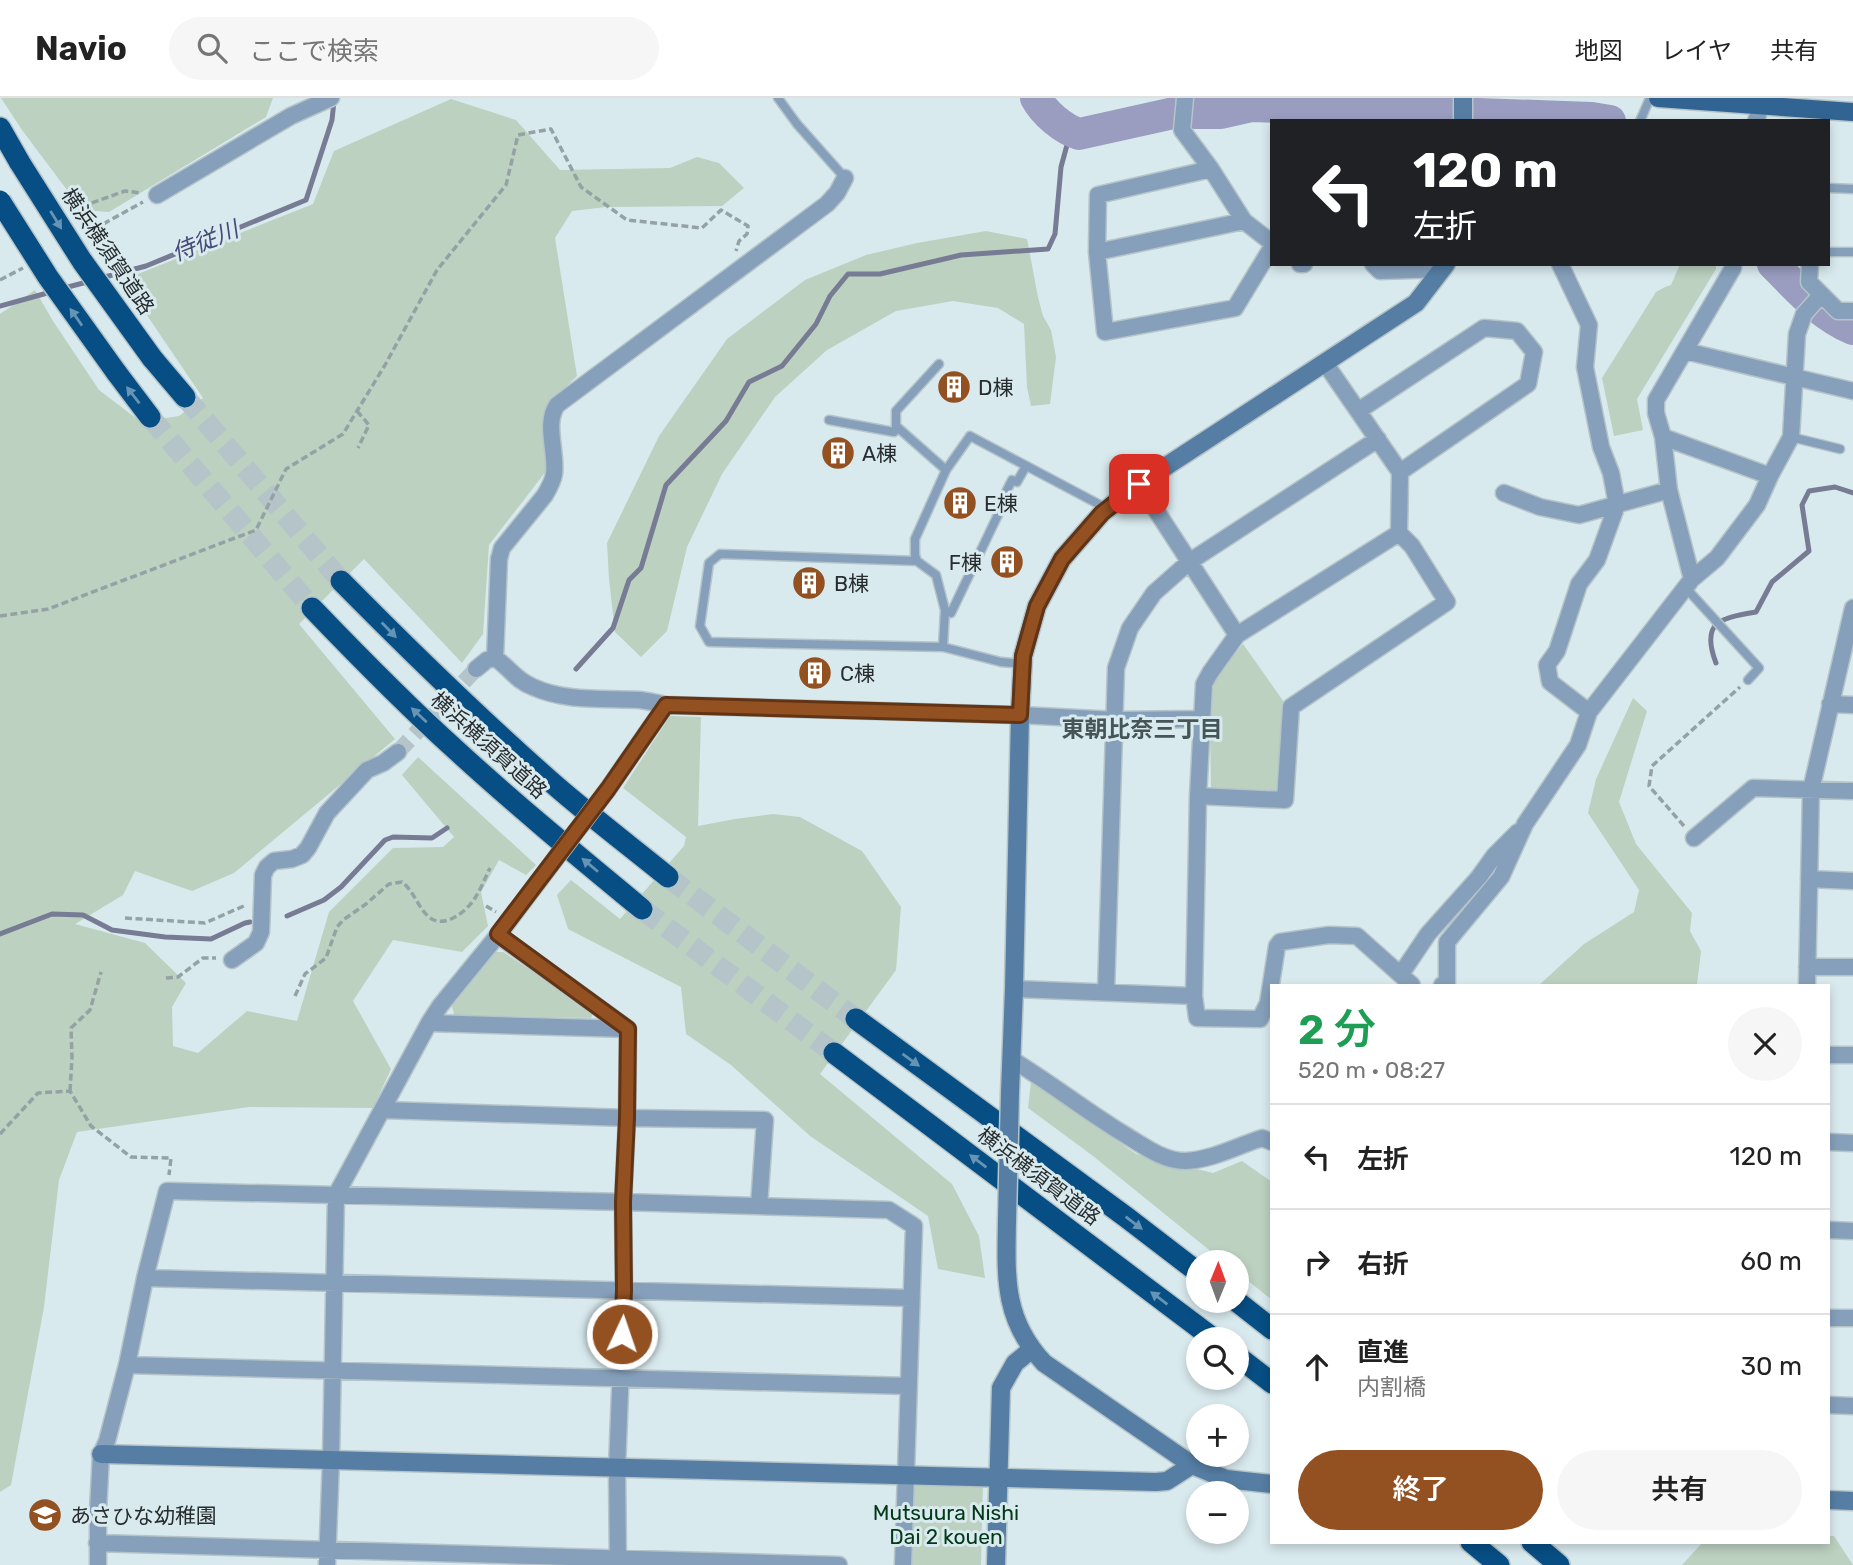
<!DOCTYPE html>
<html lang="ja">
<head>
<meta charset="utf-8">
<style>
	body { margin:0; font-family:Rubik,"Noto Sans JP",sans-serif; background:#f6f6f6; color:#222; height:100vh; display:flex; flex-direction:column; font-size:26px; white-space:nowrap }
	* { box-sizing:border-box; margin:0 }
	p { font-size:23px; color:#767676 }
	.icon { flex:none; width:38px; height:38px; fill:none; stroke:currentColor; stroke-width:2; stroke-linecap:round; stroke-linejoin:round }
	.map { position:relative; flex:1; overflow:hidden }
	.side { position:absolute; left:1270px; top:886px; width:560px; height:560px; display:flex; flex-direction:column; background:#fff; border-radius:0px; box-shadow:0 4px 10px #0003 }
	.side>* { flex:none }
	.top-card { position:absolute; left:1270px; top:21px; width:560px; height:147px; border-radius:0px; box-shadow:0 4px 10px #0003; background:#202124; color:#fff; overflow:hidden }
	.needle { width:46px; rotate:1deg }
	.controls { position:absolute; left:1186px; top:1152px; display:grid; gap:14px }
	.controls a { display:grid; place-items:center; width:63px; height:63px; border-radius:50%; background:#fff; box-shadow:0 4px 10px #0003; font-size:35px }
	.pin { position:absolute; display:grid; place-items:center; width:60px; height:60px; color:#fff; margin:-30px; border-radius:14px; box-shadow:0 4px 10px #0006 }
	.me { position:absolute; width:77px; margin:-38px; rotate:3deg; stroke-linejoin:round; filter:drop-shadow(0 0 5px #0008) }
	.turn { display:flex; align-items:center; gap:24px; height:147px; padding:0 28px; font-size:32px }
	.turn .icon { width:91px; height:91px; stroke-width:2.5 }
	.turn b { display:block; font-size:49px; line-height:60px }
	.round { display:grid; place-items:center; flex:none; width:74px; height:74px; border-radius:37px; background:#f6f6f6 }
	.overview { display:flex; align-items:center; justify-content:space-between; height:119px; padding:0 28px }
	h1 { font-size:42px; font-weight:600; line-height:52px; color:#1e9e55 }
	.primary-button { display:flex; gap:14px; margin-top:auto; padding:14px 28px }
	.primary-button a { flex:1; height:80px; border-radius:42px; background:#935021; color:#fff; font-size:28px; font-weight:600; line-height:80px; text-align:center }
	.primary-button a+a { background:#f6f6f6; color:#222 }
	ul { padding:0; list-style:none }
	li { display:flex; align-items:center; gap:21px; height:105px; padding:0 28px; border-top:2px solid #e0e0e0 }
	li div { flex:1 }
	li b { display:block; font-size:26px }
	li em { font-style:normal }
	header { display:flex; align-items:center; gap:42px; box-sizing:border-box; height:98px; padding:0 35px; background:#fff; border-bottom:2px solid #e0e0e0 }
	header strong { font-size:33px }
	nav { display:flex; gap:38px; margin-inline-start:auto; font-size:24px }
	.search { width:490px; height:63px; background:#f6f6f6; display:flex; align-items:center; gap:18px; box-sizing:border-box; padding:0 24px; border-radius:38px; color:#767676; font-size:26px }
	.map>svg:first-child { display:block }
	.green { fill:#bcd1c0 }
	.lines { fill:none; stroke-linecap:round; stroke-linejoin:round }
	.stream { stroke:#787b94; stroke-width:5 }
	.river { stroke:#9a9dbf; stroke-width:32 }
	.street-tunnel { stroke:#b5c4c8; stroke-width:16; stroke-dasharray:16 8; stroke-linecap:butt }
	.highway-tunnel { stroke:#b5c4c8; stroke-width:21; stroke-dasharray:21 10; stroke-linecap:butt }
	.lane-casing { stroke:#b5c4c8; stroke-width:11 }
	.street-casing { stroke:#b5c4c8; stroke-width:19 }
	.secondary-casing { stroke:#b5c4c8; stroke-width:21 }
	.primary-casing { stroke:#b5c4c8; stroke-width:21 }
	.highway-casing { stroke:#b5c4c8; stroke-width:24 }
	.path { stroke:#95a2a5; stroke-width:3.5; stroke-dasharray:7 3.5; stroke-linecap:butt }
	.lane { stroke:#86a0bb; stroke-width:8 }
	.street { stroke:#86a0bb; stroke-width:16 }
	.secondary { stroke:#567ea4; stroke-width:18 }
	.primary { stroke:#326493; stroke-width:18 }
	.highway { stroke:#074e84; stroke-width:21 }
	.street-bridge-casing { stroke:#b5c4c8; stroke-width:19; stroke-linecap:butt }
	.secondary-bridge-casing { stroke:#b5c4c8; stroke-width:21; stroke-linecap:butt }
	.highway-bridge-casing { stroke:#b5c4c8; stroke-width:24; stroke-linecap:butt }
	.street-bridge { stroke:#86a0bb; stroke-width:16 }
	.secondary-bridge { stroke:#567ea4; stroke-width:18 }
	.highway-bridge { stroke:#074e84; stroke-width:21 }
	.oneway { fill:#6694b4 }
	.route-casing { stroke:#603415; stroke-width:18 }
	.route { stroke:#935021; stroke-width:12 }
	.labels { text-anchor:middle; dominant-baseline:central; stroke-width:6; stroke-linejoin:round; paint-order:stroke }
	.street-label { font-size:21px; fill:#272d2f; stroke:#d9eaee }
	.poi-label { font-size:21px; fill:#272d2f; stroke:#d9eaee; text-anchor:start }
	.park-label { font-size:21px; fill:#023817; stroke:#d9eaee }
	.water-label { font-size:23px; font-style:italic; fill:#474979; stroke:#d9eaee }
	.neighbourhood-label { font-size:23px; font-weight:bold; fill:#465558; stroke:#d9eaee }
</style>
</head>
<body>
<header>
<strong>Navio</strong>
<div class="search"><svg class="icon" aria-label="search" viewBox="0 0 24 24"><circle cx="10" cy="10" r="6"/><path d="M15 15l6 6"/></svg>ここで検索</div>
<nav><a>地図</a><a>レイヤ</a><a>共有</a></nav>
</header>
<div class="map">
<svg width="1853" height="1467" viewBox="0 0 1853 1467">
	<rect width="100%" height="100%" fill="#d9eaee"/>
	<path class="green" d="M1,0H273L266,19L109,114L82,112L22,32Z
		M451,1L516,22L560,72L670,70L697,59L719,65L744,90L722,108L606,109L572,113L555,140L577,278L546,309L547,372L489,447L483,536L462,565L364,461L299,526L395,641L234,775L192,793L135,773L123,797L75,826L145,845L186,885L172,909L173,948L198,955L247,913L297,923L329,814L393,750L443,749L454,739L402,677L418,659L536,767L526,777L499,762L481,794L488,828L462,854L393,842L353,903L391,971L373,1010L249,1009L77,1034L59,1082L44,1209L11,1387L0,1394V216L35,192L53,223L99,292L141,324L179,318L203,300L123,182L313,106L334,53Z
		M986,133L1027,141L1038,199L1043,218L1051,232L1056,259L1050,306L1031,308L1027,289L1024,226L998,210L953,203L896,213L827,252L775,299L722,376L687,449L667,533L641,559L615,534L609,481L607,445L659,338L727,241L805,182L866,157L917,145Z
		M1680,166H1716V171L1637,301L1643,332L1614,338L1602,280L1656,194L1665,189L1671,187Z
		M1243,546L1284,604L1278,694L1211,692L1210,623L1214,581Z
		M1633,600L1647,613L1619,704L1636,746L1692,815L1690,833L1701,853L1697,887H1539L1584,846L1634,814L1639,792L1588,715L1596,681Z
		M670,618L701,619L698,728L735,721L773,716L800,719L862,753L901,809L896,872L820,976L952,1086L979,1138L985,1180L938,1171L928,1118L810,1038L731,967L686,936L681,889L568,831L557,797L571,782L620,821L684,748L686,739L623,690Z
		M496,854H503L594,914L591,920L454,917L452,908Z
		M1031,984L1136,1056L1213,1075L1242,1063L1272,1084V1202L1237,1174V1164H1224L1093,1058L1028,1010Z
		M910,1385L983,1386L981,1467H909Z
		M1829,1438H1834L1853,1467H1682L1703,1444H1829Z"/>
	<g class="lines">
		<path class="stream" d="M101,180L146,168L306,102L332,22L334,3
			M64,190L91,183
			M0,208L51,194
			M1716,565C1700,523 1721,520 1756,514L1772,484L1809,453L1802,407L1809,393L1835,389L1853,395
			M576,571L613,530L629,482L641,470L666,387L726,323L749,284L782,268L816,226L830,198L848,176H880L961,157L1048,151L1055,136L1061,69L1067,47L1079,36
			M287,818L324,802L341,789L385,742L393,739L432,740L447,730
			M0,836L52,816L83,817L112,832L165,839L211,841L245,825L250,824"/>
		<path class="river" d="M1036,0C1044,15 1063,31 1079,36L1174,15H1221L1252,8L1592,20L1610,23
			M1773,166C1798,191 1820,217 1853,231"/>
		<path class="street-tunnel" d="M398,654L476,571"/>
		<path class="highway-tunnel" d="M185,299L341,483
			M150,319L312,510
			M668,779L856,921
			M642,811L834,955"/>
		<g class="lane-casing">
			<path id="lane" d="M778,0L797,26L845,80
				M1640,23L1650,0
				M1829,90L1853,91
				M1829,154H1853
				M939,266L896,313V328L946,372L970,338L1106,410
				M829,322L894,334L898,330
				M1791,339L1840,351
				M917,463L720,456L709,465L700,528L709,544L943,549L1001,564L1023,566
				M1685,489L1759,570L1748,582
				M945,512L951,515L1007,398L1006,394L1012,382L1017,384L1026,368
				M943,549L945,512L936,477L917,463L915,457V441L946,372"/>
		</g>
		<g class="street-casing">
			<path id="street" d="M1185,0L1182,32L1211,71L1244,123L1272,145
				M1756,23L1761,7
				M1211,71L1098,97L1097,154L1105,234L1235,210L1272,149
				M157,97L291,18L331,0
				M1097,154L1244,123
				M1300,166H1304
				M1373,166L1380,173L1443,171
				M1560,166L1589,227L1585,269L1601,349L1611,375L1617,407L1597,462L1579,486L1557,553L1547,567L1550,584L1589,614
				M1810,166L1809,184L1838,213H1853
				M1685,253L1853,293
				M1358,313L1484,230L1517,233L1534,254L1528,286L1400,374
				M1663,339L1770,378
				M1139,386L1237,537
				M1504,395L1540,409L1579,417L1669,392
				M1692,481L1717,460L1757,407L1770,378L1791,339L1797,236L1804,216L1821,197
				M495,560L499,461L502,450L545,397C549,390 553,383 554,376C557,354 544,326 557,307L827,106L837,95L845,80
				M476,571L487,562L495,560C509,569 515,582 533,589C565,604 605,600 640,602C648,603 657,605 666,607
				M1830,606L1853,607
				M608,691L666,607L1020,617L1115,622L1202,621
				M1198,698L1285,702L1291,609L1447,504L1412,448L1399,435
				M1694,740L1753,690L1853,693
				M1809,781L1853,783
				M498,837L628,931L627,1020L623,1104L624,1192L617,1370L618,1467
				M232,862L256,845L261,834L263,777L267,769L274,763L292,761L302,757L308,750L327,715L367,672L383,665L398,654
				M1807,869H1853
				M1401,876L1428,836L1479,779L1494,758L1518,734
				M1442,887L1447,884V844L1501,779L1525,726L1578,647L1589,614L1692,481L1669,392L1663,339L1656,315V302L1733,170V166
				M1807,887L1811,692L1853,510
				M1014,891L1194,898L1198,698L1204,586L1210,575L1237,537L1399,435L1400,374L1325,265
				M1106,894L1116,570L1130,530L1154,495L1189,464L1378,341
				M1194,898L1197,920L1260,921L1268,905L1277,848L1280,844L1329,837L1357,838L1412,887
				M429,925L628,931
				M1829,957H1853
				M1011,961C1051,985 1087,1014 1127,1038C1145,1049 1164,1063 1185,1063C1212,1062 1237,1048 1262,1040L1272,1044
				M383,1012L627,1020L765,1022L759,1108
				M1829,1044L1853,1045
				M1829,1132L1853,1133
				M145,1180L911,1200
				M1829,1220H1853
				M127,1267L908,1288
				M1829,1307L1853,1308
				M97,1445L839,1467
				M98,1467V1413L101,1356L107,1343L127,1267L145,1180L167,1093L623,1104L889,1112L914,1128L903,1467
				M327,1467L331,1361L336,1097L429,925L440,908L498,837L547,772"/>
		</g>
		<g class="secondary-casing">
			<path id="secondary" d="M1463,23V0
				M1010,995L1014,891L1020,617L1023,558L1037,508L1062,461L1102,415L1139,386L1416,205L1446,166
				M1007,1122C1006,1179 1003,1221 1044,1265L1192,1367L1226,1381L1272,1386
				M101,1356L1156,1384L1167,1383L1192,1367
				M1829,1402L1853,1403
				M996,1467L1001,1290L1015,1265L1031,1252"/>
		</g>
		<g class="primary-casing">
			<path id="primary" d="M1658,0L1853,14"/>
		</g>
		<g class="highway-casing">
			<path id="highway" d="M0,30L20,65
				M152,260L185,299
				M116,274L150,319
				M341,483C411,554 482,623 557,689C593,720 631,749 668,779
				M312,510C359,559 406,607 456,652C516,707 579,759 642,811
				M856,921L1126,1119L1199,1175
				M834,955L1214,1241
				M1235,1202L1272,1231
				M1237,1258L1272,1285
				M1471,1444L1499,1467
				M1532,1444L1559,1467"/>
		</g>
		<path class="path" d="M72,112L125,93L141,95
			M85,136L143,104
			M0,182L23,170
			M357,313L369,327L358,350
			M0,518L48,511L256,432L286,371L343,336L385,267L437,172L506,87L518,37L551,31L581,89L627,122L702,130L721,112L748,128L747,136L739,143L736,153
			M1684,728L1649,688L1652,668L1740,589
			M486,808L496,814
			M125,820L205,825L246,807
			M166,880L178,879L203,860H216
			M295,898L305,876L326,860L337,829L343,822L366,806L389,786L402,784C414,793 418,810 429,819C444,832 467,813 475,800C481,791 485,780 490,770
			M70,993L72,960L71,930L90,912L101,874
			M0,1036L38,995L70,993L91,1028L131,1059L171,1060L169,1077"/>
		<use href="#lane" class="lane"/>
		<use href="#street" class="street"/>
		<use href="#secondary" class="secondary"/>
		<use href="#primary" class="primary"/>
		<use href="#highway" class="highway"/>
		<g class="street-bridge-casing">
			<path id="street-bridge" d="M547,772L608,691"/>
		</g>
		<g class="secondary-bridge-casing">
			<path id="secondary-bridge" d="M1007,1122L1010,995"/>
		</g>
		<g class="highway-bridge-casing">
			<path id="highway-bridge" d="M20,65L82,163L152,260
				M0,103L48,179L116,274"/>
		</g>
		<use href="#street-bridge" class="street-bridge"/>
		<use href="#secondary-bridge" class="secondary-bridge"/>
		<use href="#highway-bridge" class="highway-bridge"/>
	</g>
	<defs><path id="oneway-solid" d="M-6-.8H1V-3.2L6.5 0L1 3.2V.8H-6Z" transform="scale(1.75)"/></defs>
	<g class="oneway">
		<use href="#oneway-solid" transform="translate(56 122) rotate(58)"/>
		<use href="#oneway-solid" transform="translate(76 219) rotate(-125)"/>
		<use href="#oneway-solid" transform="translate(133 297) rotate(-128)"/>
		<use href="#oneway-solid" transform="translate(389 532) rotate(46)"/>
		<use href="#oneway-solid" transform="translate(419 617) rotate(-137)"/>
		<use href="#oneway-solid" transform="translate(590 767) rotate(-140)"/>
		<use href="#oneway-solid" transform="translate(911 962) rotate(36)"/>
		<use href="#oneway-solid" transform="translate(978 1063) rotate(-143)"/>
		<use href="#oneway-solid" transform="translate(1134 1125) rotate(37)"/>
		<use href="#oneway-solid" transform="translate(1159 1200) rotate(-143)"/>
	</g>
	<g class="lines">
		<g class="route-casing">
			<path id="route" d="M622,1236L624,1192L623,1104L627,1020L628,931L498,836L608,691L666,607L1020,617L1023,558L1037,508L1062,461L1102,415L1139,386"/>
		</g>
		<use href="#route" class="route"/>
	</g>
	<defs>
		<g id="building-disc" transform="scale(1.75)"><circle r="9.5" fill="#935021" stroke="#d9eaee"/><path d="M-4-6H4V6H1V3H-1V6H-4ZM-2.5-4.3h1.7v1.8h-1.7ZM.8-4.3h1.7v1.8H.8ZM-2.5-1h1.7V.8h-1.7ZM.8-1h1.7V.8H.8Z" fill="#fff"/></g>
		<g id="school-disc" transform="scale(1.75)"><circle r="9.5" fill="#935021" stroke="#d9eaee"/><path d="M0-5L7-2L0 1L-7-2ZM-4 1L0 2.5L4 1V4Q0 6-4 4Z" fill="#fff"/></g>
	</defs>
	<g fill-rule="evenodd">
		<use href="#building-disc" x="954" y="289"/>
		<use href="#building-disc" x="838" y="355"/>
		<use href="#building-disc" x="960" y="405"/>
		<use href="#building-disc" x="1007" y="464"/>
		<use href="#building-disc" x="809" y="485"/>
		<use href="#building-disc" x="815" y="575"/>
		<use href="#school-disc" x="45" y="1417"/>
	</g>
	<g class="labels">
		<g class="street-label">
			<text transform="translate(108 153) rotate(56)">横浜横須賀道路</text>
			<text transform="translate(489 647) rotate(42)">横浜横須賀道路</text>
			<text transform="translate(1039 1078) rotate(37)">横浜横須賀道路</text>
		</g>
		<g class="poi-label">
			<text x="978" y="289">D棟</text>
			<text x="862" y="355">A棟</text>
			<text x="984" y="405">E棟</text>
			<text x="982" y="464" text-anchor="end">F棟</text>
			<text x="834" y="485">B棟</text>
			<text x="840" y="575">C棟</text>
			<text x="70" y="1417">あさひな幼稚園</text>
		</g>
		<g class="park-label">
			<text x="946" y="1414">Mutsuura Nishi<tspan x="946" dy="24">Dai 2 kouen</tspan></text>
		</g>
		<g class="water-label">
			<text transform="translate(205 143) rotate(-22)">侍従川</text>
		</g>
		<g class="neighbourhood-label">
			<text x="1142" y="631">東朝比奈三丁目</text>
		</g>
	</g>
</svg>
<div class="controls">
<a><svg class="needle" viewBox="-14 -14 28 28"><path d="M0-13l5 13h-10z" fill="#e53935"/><path d="M0 13l5-13h-10z" fill="#767676"/></svg></a>
<a><svg class="icon" aria-label="search" viewBox="0 0 24 24"><circle cx="10" cy="10" r="6"/><path d="M15 15l6 6"/></svg></a>
<a>+</a>
<a>−</a>
</div>
<div class="pin" style="left:1139px;top:386px;background:#d93025"><svg class="icon" aria-label="arrive" viewBox="0 0 24 24"><path d="M6 21V4h12l-3 4 3 4H6"/></svg></div>
<svg class="me" style="left:622px;top:1236px" viewBox="-20 -20 40 40"><circle r="17" fill="#935021" stroke="#fff" stroke-width="3"/><path d="M0-11L8 9 0 5-8 9z" fill="#fff"/></svg>
<div class="top-card">
<div class="turn"><svg class="icon" aria-label="left" viewBox="0 0 24 24"><path d="M17 20v-9H6M10 6l-5 5 5 5"/></svg><div><b>120 m</b>左折</div></div>
</div>
<section class="side">
<div class="overview"><div><h1>2 分</h1><p>520 m · 08:27</p></div><a class="round"><svg class="icon" aria-label="close" viewBox="0 0 24 24"><path d="M6 6l12 12M18 6L6 18"/></svg></a></div>
<ul>
<li><svg class="icon" aria-label="left" viewBox="0 0 24 24"><path d="M17 20v-9H6M10 6l-5 5 5 5"/></svg><div><b>左折</b></div><em>120 m</em></li>
<li><svg class="icon" aria-label="right" viewBox="0 0 24 24"><path d="M7 20v-9h11M14 6l5 5-5 5"/></svg><div><b>右折</b></div><em>60 m</em></li>
<li><svg class="icon" aria-label="ahead" viewBox="0 0 24 24"><path d="M12 20V5M6 11l6-6 6 6"/></svg><div><b>直進</b><p>内割橋</p></div><em>30 m</em></li>
</ul>
<div class="primary-button"><a>終了</a><a>共有</a></div>
</section>
</div>
</body>
</html>
